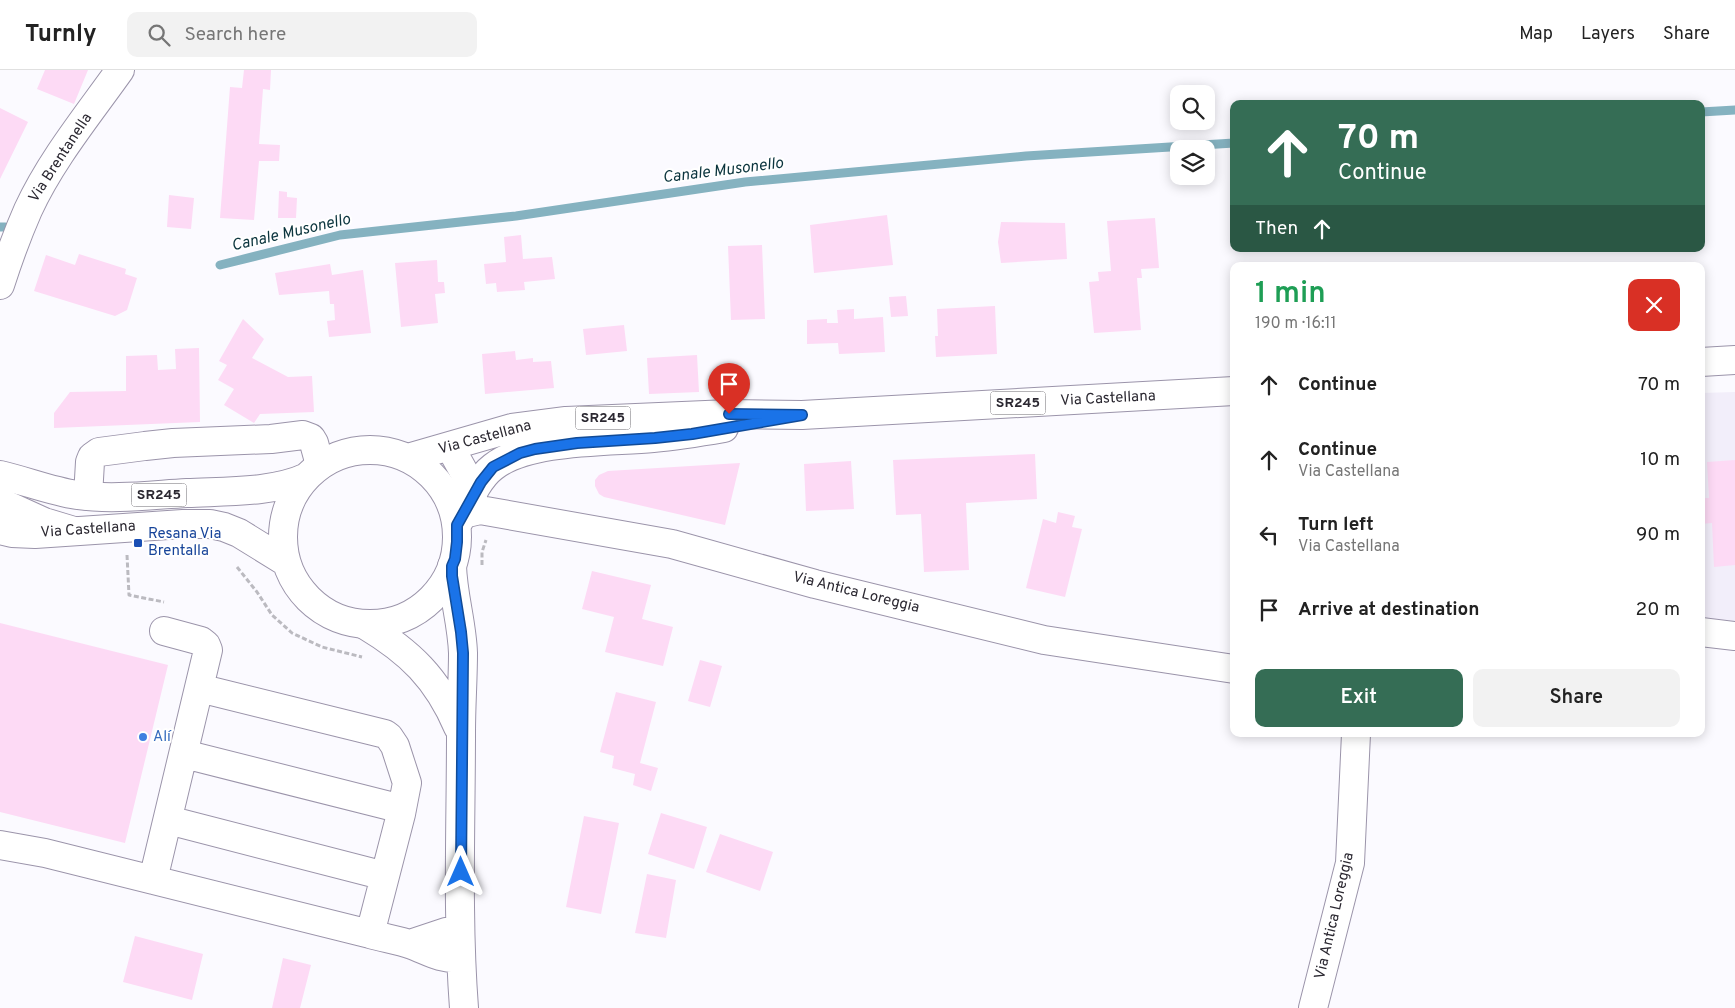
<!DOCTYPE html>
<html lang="en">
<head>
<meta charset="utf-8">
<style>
	body { margin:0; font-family:Overpass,sans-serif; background:#f2f2f2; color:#222; height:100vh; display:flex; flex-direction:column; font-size:19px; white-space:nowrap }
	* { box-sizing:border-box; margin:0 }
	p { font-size:16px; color:#767676 }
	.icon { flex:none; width:28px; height:28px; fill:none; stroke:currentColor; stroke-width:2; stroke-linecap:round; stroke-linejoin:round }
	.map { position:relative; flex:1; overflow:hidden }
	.details { position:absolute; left:1230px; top:192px; width:475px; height:475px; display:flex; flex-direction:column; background:#fff; border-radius:10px; box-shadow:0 2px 12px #0003 }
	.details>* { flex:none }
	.hud { position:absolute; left:1230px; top:30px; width:475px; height:152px; border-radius:10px; box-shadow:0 2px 12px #0003; background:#356d55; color:#fff; overflow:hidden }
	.tools { position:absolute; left:1170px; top:15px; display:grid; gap:10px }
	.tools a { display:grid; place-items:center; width:45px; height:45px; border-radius:10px; background:#fff; box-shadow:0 2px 12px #0003; font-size:25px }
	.pin { position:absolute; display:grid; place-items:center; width:42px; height:42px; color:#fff; margin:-51px -21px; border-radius:50% 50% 50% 0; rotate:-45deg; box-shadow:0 0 5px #0007 }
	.pin .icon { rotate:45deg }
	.me { position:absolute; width:55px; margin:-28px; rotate:0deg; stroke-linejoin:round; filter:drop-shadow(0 0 4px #0008) }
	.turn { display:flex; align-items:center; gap:18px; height:105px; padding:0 25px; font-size:22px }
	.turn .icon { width:65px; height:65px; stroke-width:2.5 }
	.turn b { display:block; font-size:35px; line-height:42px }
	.then { display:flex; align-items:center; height:48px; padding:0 25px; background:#0003; gap:10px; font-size:19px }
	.round { display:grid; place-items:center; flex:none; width:52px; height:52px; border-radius:10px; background:#f2f2f2 }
	.overview { display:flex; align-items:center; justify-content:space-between; height:85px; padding:0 25px }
	h1 { font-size:30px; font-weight:600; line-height:38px; color:#1e9e55 }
	.button { display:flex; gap:10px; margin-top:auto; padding:10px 25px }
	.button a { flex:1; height:58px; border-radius:10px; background:#356d55; color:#fff; font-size:20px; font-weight:600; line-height:58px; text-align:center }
	.button a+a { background:#f2f2f2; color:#222 }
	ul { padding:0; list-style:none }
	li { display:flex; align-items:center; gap:15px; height:75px; padding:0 25px }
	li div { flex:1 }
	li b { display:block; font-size:19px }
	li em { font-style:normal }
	header { display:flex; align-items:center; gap:30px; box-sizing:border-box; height:70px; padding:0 25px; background:#fff; border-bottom:1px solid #e0e0e0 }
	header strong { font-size:24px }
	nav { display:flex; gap:28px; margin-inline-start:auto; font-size:18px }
	.search { width:350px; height:45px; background:#f2f2f2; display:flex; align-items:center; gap:12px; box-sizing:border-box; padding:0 18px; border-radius:10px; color:#767676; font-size:19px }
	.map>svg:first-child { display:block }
	.built { fill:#f2eefa }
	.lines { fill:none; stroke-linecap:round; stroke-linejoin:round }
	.stream { stroke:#85b2c0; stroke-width:9 }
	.building { fill:#fddaf5 }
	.minor-casing { stroke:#9b94aa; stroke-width:30 }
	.major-casing { stroke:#9b94aa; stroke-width:30 }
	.path { stroke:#bbbac0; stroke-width:3; stroke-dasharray:5 2.5; stroke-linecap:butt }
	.minor { stroke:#fff; stroke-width:28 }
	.major { stroke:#fff; stroke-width:28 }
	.route-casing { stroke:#114b97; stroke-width:12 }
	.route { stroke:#1a73e8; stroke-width:9 }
	.transit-dot { fill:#1a4fb4; stroke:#fff; stroke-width:2 }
	.shop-dot { fill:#3f7fe0; stroke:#fff; stroke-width:2 }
	.labels { text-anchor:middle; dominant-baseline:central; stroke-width:4; stroke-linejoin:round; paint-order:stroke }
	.shield { fill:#fff; stroke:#6b686f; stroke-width:1 }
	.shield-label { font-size:14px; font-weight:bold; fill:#2b2831 }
	.street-label { font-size:15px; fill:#2b2831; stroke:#fff }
	.transit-label { font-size:15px; fill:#164399; stroke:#fff; text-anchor:start }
	.shop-label { font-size:15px; fill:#366cbe; stroke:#fff; text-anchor:start }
	.water-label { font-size:16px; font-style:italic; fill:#0c353e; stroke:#fff }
</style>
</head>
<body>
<header>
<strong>Turnly</strong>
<div class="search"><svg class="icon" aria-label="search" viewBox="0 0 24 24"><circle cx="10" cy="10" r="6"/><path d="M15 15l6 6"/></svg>Search here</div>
<nav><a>Map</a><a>Layers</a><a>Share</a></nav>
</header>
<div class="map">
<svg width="1735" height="938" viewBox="0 0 1735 938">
	<rect width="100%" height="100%" fill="#fbfaff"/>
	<path class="built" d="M1735,322V556L1701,547V323Z"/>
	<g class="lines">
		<path class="stream" d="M1701,42L1735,40
			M0,157H5
			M220,195L340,165L516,146L745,112L1026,86L1234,73"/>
	</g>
	<path class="building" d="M45,0H88L74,34L37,19Z
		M244,0H271L270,20L263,19L259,74L280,75L279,91H259L254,150L220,148L230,17L242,18Z
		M0,38L28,52L0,109Z
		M279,121L287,122V127L297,128L296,148H278Z
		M169,125L194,128L191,159L167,157Z
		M887,145L893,195L814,203L810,155Z
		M1155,148L1159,198L1141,199L1142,208H1137L1141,260L1094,263L1089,212L1099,211L1098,202L1111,201L1107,151Z
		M1001,152L1065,153L1067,189L1001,193L998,172Z
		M521,165L523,189L552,187L555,209L524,212L525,220L497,222L496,213L486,214L484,194L506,192L504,167Z
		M762,175L765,249L731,250L728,176Z
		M79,184L126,199L125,204L137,208L127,240L115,246L34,221L46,185L75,195Z
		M437,190L438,212H444L445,223L435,224L438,253L401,257L395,193Z
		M330,194L332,205L363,200L371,263L329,267L327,251L335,250L334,234H330L329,221L279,225L275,203Z
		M906,226L908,246L891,247L889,227Z
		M995,236L997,284L936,287L935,266H938L937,239Z
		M854,239V249L883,247L885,282L839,284L838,273L807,274V250L827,249V253H838L837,240Z
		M243,249L264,269L252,288L288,307L312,306L314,342L260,344L254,353L224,335L234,319L218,310L227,295L219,291Z
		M624,255L627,281L586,285L583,259Z
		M199,278L200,352L54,358V343L70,322L126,321V286L157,285L158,300L176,299L175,279Z
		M515,281L516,290L533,288V292L551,291L554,318L485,324L482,284Z
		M697,285L699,322L649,324L647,288Z
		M1035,384L1037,429L966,433L969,500L924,502L921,444L896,445L893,390Z
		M1735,390V495L1714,497L1712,453L1701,454V428H1709L1707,392Z
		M851,391L854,439L806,441L804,394Z
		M740,393L725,455L604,427L599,424L595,416V410L599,405L608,401Z
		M1058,442L1075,446L1072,457L1082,459L1065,527L1026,518L1043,449L1056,453Z
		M592,501L651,515L642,549L673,557L663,596L605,582L614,547L582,539Z
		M0,553L168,595L125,773L0,742Z
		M700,590L722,596L710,637L688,631Z
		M616,622L656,632L640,693L658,698L651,721L633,715L635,704L612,698L614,686L600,682Z
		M661,743L707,757L694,799L648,784Z
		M584,746L619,753L601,844L566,837Z
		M720,764L773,782L760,821L706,802Z
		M647,804L676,810L666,868L635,863Z
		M135,866L203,884L192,930L123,912Z
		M283,888L311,895L300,938H272Z"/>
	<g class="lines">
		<g class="minor-casing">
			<path id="minor" d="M0,215C8,190 17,165 28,140C51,90 88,45 120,0
				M450,377L469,411L474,434L480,440
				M88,426L90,392L92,387L99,382L145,376L173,373L271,369L303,365L311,368L314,373L320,395
				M0,432L44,452L74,461
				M463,444L480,440L672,474L815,514L1044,570L1234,599
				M452,496C453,526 462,553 463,583C463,609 461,635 461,662C461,754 457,846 464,938
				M365,555C410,582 437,608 458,657
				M1701,562L1735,566
				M199,618L385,664L389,667L395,676L407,713L401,744L370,864
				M184,684L402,739
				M168,750L385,806
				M0,775L45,783L370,864C383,868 399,870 412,875C430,882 440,889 460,888
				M153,810L208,580L206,575L201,571L164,561
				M410,874L446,862L460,861
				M1313,938L1350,793L1356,664"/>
		</g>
		<g class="major-casing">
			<path id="major" d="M1701,292L1735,290
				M283 467a87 87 0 1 1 174 0a87 87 0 1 1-174 0Z
				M408,388L512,358L566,351L729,344L802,345L1234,321
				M0,405C26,411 51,421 77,425C113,430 151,425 187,423C224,421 273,423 307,407
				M457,455C467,436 476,410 493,397C528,369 609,372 653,368C677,366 701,362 724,358
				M0,460L12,463L35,464L183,454H210L224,457L239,463L286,492"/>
		</g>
		<path class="path" d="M127,485L129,525L164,532
			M482,495V482L486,470
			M237,497L257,522L272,545L292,563L322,577L362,587"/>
		<use href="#minor" class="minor"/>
		<use href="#major" class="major"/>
	</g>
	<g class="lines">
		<g class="route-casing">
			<path id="route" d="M461,802L463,583L461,562L452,506V496L455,489L457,472V455L481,412L493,397L520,383L535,379L577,373L655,368L692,364L802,345L729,344"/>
		</g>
		<use href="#route" class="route"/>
	</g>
	<rect class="transit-dot" x="133" y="468" width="10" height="10" rx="2.5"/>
	<circle class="shop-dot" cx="143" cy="667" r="5"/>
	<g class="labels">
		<g class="shield">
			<rect x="990.5" y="321.5" width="55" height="23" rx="4"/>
			<rect x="575.5" y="336.5" width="55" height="23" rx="4"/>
			<rect x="131.5" y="413.5" width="55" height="23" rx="4"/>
		</g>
		<g class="shield-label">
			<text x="1018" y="333">SR245</text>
			<text x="603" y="348">SR245</text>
			<text x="159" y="425">SR245</text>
		</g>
		<g class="street-label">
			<text transform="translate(61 88) rotate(-57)">Via Brentanella</text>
			<text transform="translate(1108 329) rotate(-3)">Via Castellana</text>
			<text transform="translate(485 368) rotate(-15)">Via Castellana</text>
			<text transform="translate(88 460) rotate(-4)">Via Castellana</text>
			<text transform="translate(856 523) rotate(14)">Via Antica Loreggia</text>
			<text transform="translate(1335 846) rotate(-77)">Via Antica Loreggia</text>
		</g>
		<g class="transit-label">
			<text x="148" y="464">Resana Via<tspan x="148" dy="17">Brentalla</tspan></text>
		</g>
		<g class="shop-label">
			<text x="153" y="667">Alí</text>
		</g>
		<g class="water-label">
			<text transform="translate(723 101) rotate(-7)">Canale Musonello</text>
			<text transform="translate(291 163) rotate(-13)">Canale Musonello</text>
		</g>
	</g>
</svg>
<div class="tools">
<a><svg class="icon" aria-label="search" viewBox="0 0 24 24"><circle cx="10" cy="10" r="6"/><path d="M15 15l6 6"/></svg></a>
<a><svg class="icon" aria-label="layers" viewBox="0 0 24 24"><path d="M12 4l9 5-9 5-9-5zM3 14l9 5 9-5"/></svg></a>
</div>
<div class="pin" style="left:729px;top:344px;background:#d93025"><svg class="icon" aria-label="arrive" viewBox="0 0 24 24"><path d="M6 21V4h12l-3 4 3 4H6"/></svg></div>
<svg class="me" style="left:461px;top:802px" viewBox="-20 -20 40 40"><path d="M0-17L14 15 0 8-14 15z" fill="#1a73e8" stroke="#fff" stroke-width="4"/></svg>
<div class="hud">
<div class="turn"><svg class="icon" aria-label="ahead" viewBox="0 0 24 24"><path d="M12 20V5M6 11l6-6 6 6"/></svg><div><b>70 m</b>Continue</div></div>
<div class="then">Then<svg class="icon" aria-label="ahead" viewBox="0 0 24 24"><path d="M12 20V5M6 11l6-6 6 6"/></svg></div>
</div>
<section class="details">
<div class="overview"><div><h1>1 min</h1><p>190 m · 16:11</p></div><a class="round" style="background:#d93025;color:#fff"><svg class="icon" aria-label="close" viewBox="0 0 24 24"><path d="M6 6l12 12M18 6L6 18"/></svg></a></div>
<ul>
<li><svg class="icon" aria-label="ahead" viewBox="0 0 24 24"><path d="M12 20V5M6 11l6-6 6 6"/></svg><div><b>Continue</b></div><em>70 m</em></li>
<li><svg class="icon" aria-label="ahead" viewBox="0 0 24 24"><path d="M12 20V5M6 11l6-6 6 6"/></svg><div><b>Continue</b><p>Via Castellana</p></div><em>10 m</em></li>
<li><svg class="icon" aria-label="left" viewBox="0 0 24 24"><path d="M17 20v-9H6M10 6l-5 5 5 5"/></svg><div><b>Turn left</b><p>Via Castellana</p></div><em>90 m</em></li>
<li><svg class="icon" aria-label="arrive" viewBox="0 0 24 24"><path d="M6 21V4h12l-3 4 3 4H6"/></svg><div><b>Arrive at destination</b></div><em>20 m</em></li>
</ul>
<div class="button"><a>Exit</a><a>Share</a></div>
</section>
</div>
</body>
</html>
